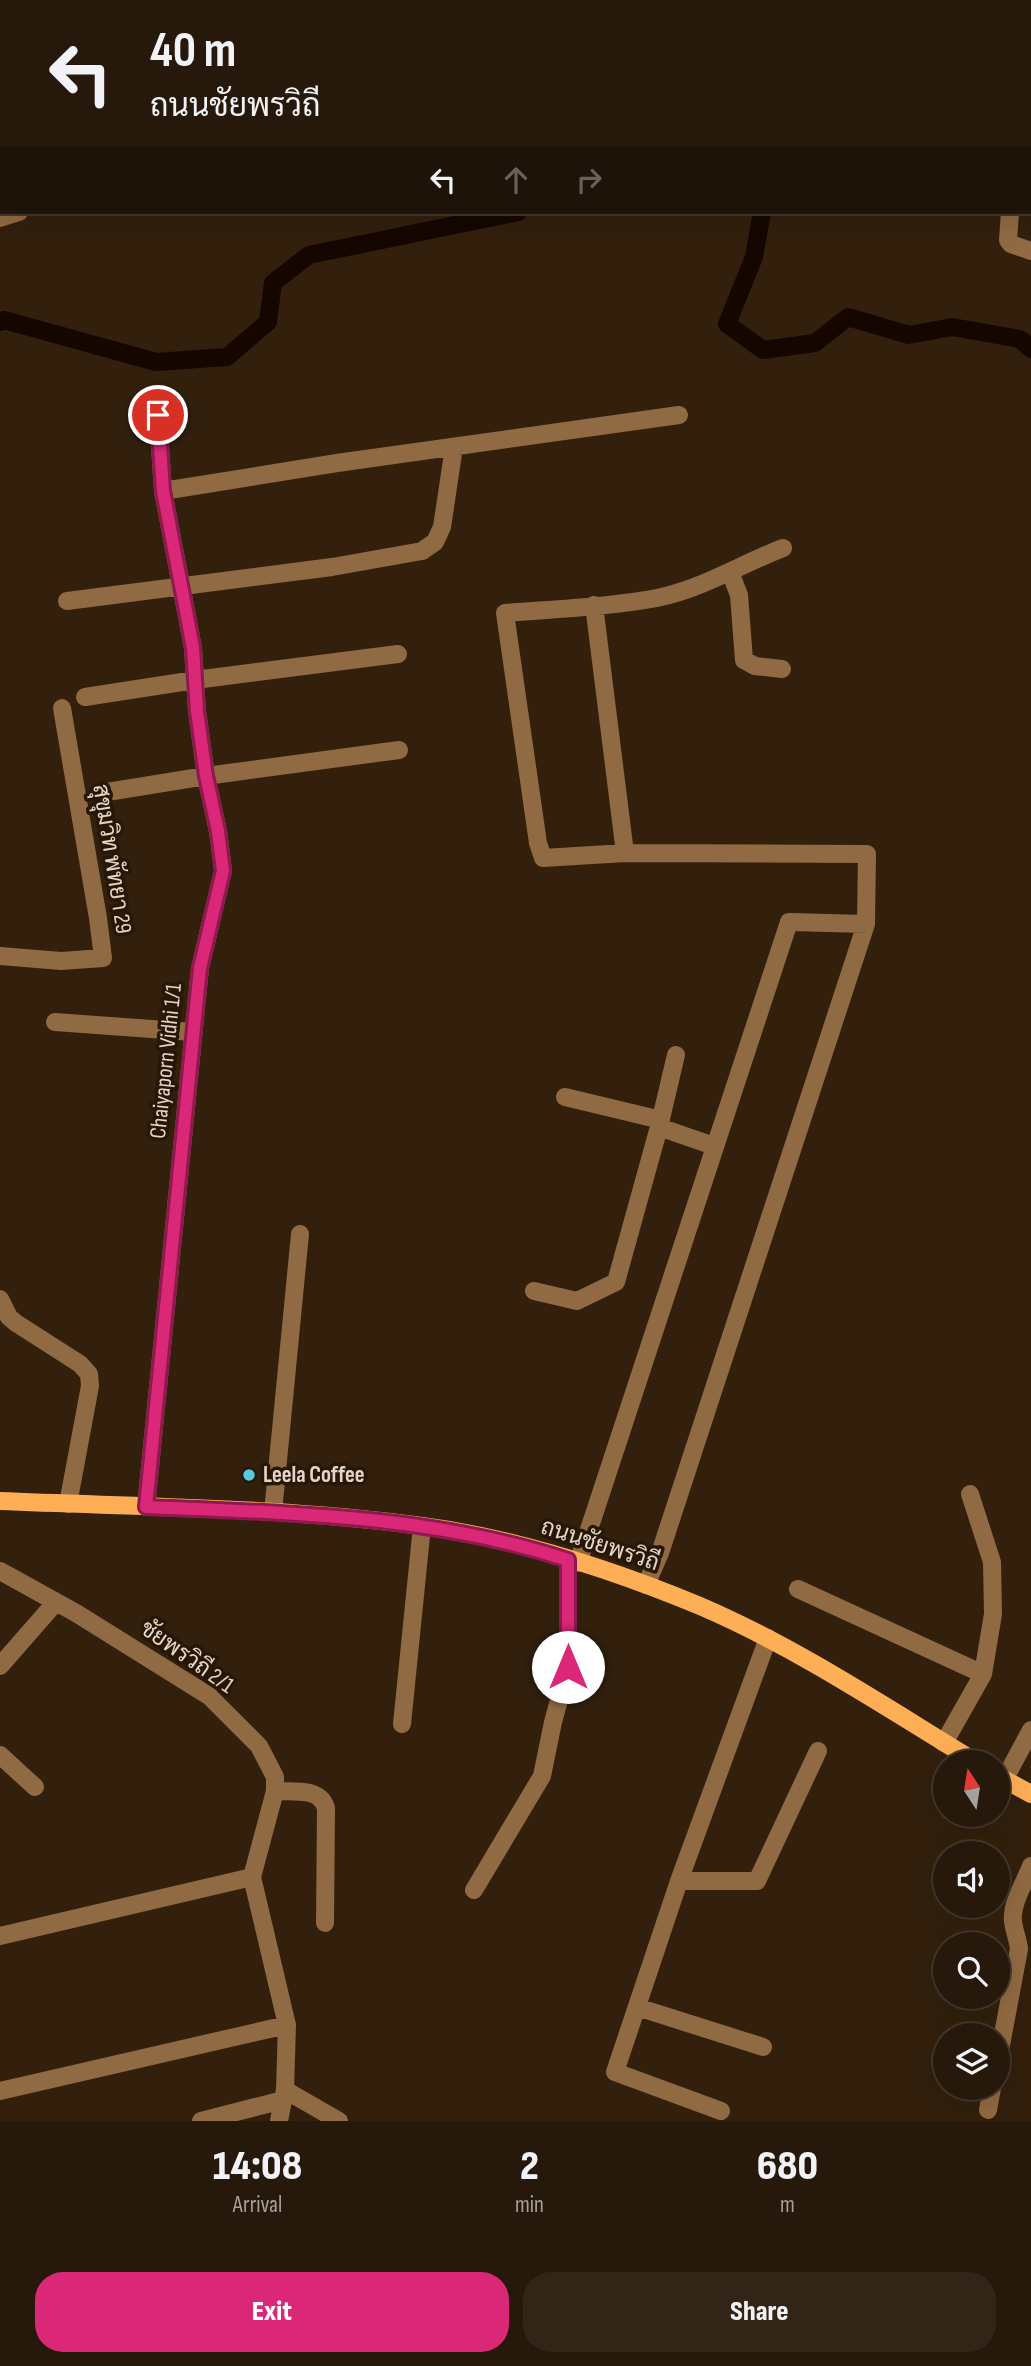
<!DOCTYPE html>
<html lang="en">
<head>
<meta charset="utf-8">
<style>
	body { margin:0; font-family:"Sofia Sans Condensed",Sarabun,sans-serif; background:#322518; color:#f1f3f6; height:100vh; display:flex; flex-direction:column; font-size:26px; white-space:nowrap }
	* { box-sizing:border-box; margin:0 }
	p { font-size:23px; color:#a4a09c }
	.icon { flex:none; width:38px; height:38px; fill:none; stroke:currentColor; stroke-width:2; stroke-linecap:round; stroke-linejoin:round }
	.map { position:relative; height:2121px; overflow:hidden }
	.side { display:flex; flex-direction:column; background:#26180a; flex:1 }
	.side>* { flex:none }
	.guide { position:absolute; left:0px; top:0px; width:1032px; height:214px; box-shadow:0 7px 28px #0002,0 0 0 2px #42372b; background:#26180a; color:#f1f3f6; overflow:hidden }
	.needle { width:46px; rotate:348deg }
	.tools { position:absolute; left:933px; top:1750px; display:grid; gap:14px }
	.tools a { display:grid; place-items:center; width:77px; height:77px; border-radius:50%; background:#26180a; box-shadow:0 7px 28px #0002,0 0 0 2px #42372b; font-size:35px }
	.pin { position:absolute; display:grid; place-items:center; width:60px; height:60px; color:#fff; margin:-30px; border:4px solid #fff; border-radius:50%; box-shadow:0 2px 7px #0007 }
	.me { position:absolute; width:77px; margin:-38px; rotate:0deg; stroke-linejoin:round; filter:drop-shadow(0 0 5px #0008) }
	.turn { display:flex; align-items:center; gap:24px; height:147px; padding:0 35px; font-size:32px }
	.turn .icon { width:91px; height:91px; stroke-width:2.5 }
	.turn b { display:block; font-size:49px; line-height:60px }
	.lanes { display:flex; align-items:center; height:66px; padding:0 35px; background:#0003; justify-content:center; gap:35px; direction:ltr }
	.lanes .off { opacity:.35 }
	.eta { display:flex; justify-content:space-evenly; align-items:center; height:119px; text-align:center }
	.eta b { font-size:42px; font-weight:800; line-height:49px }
	.button { display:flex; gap:14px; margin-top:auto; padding:14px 35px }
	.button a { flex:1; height:80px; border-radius:28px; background:#db2777; color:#fff; font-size:28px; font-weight:800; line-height:80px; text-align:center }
	.button a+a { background:#322518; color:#f1f3f6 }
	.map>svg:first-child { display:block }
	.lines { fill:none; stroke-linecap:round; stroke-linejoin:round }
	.canal { stroke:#150600; stroke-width:18 }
	.minor { stroke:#906a42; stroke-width:18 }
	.major { stroke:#feae55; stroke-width:18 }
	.route-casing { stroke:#8e194d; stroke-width:18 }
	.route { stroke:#db2777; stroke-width:12 }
	.poi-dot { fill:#58c9e3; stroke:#281705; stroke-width:2.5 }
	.labels { text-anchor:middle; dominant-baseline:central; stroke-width:7; stroke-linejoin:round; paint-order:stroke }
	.street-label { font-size:23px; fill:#e2d6ca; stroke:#281705 }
	.poi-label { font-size:23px; font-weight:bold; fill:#e2d6ca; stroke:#281705; text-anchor:start }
</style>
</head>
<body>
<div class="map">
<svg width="1031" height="2121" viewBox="0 0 1031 2121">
	<rect width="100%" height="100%" fill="#32200d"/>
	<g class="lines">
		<path class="canal" d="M762,212L754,257L727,324L763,350L815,343L848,317L909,335L952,327L1020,339L1031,349
			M0,322L4,320L156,362L227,357L268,322L273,283L309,255L518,212"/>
		<path class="minor" d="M506,0L509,2
			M118,2L124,0
			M340,2L346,0
			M390,2V0
			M461,2L463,0
			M606,2L618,0
			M0,37L2,36
			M0,102H2
			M1031,129V128
			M1010,212L1008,240L1011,244L1031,251
			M0,218L19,212
			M163,491L337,463L679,415
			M730,572L739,595L744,660L755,666L782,669
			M67,601L332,567L422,551L435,542L442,527L454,447
			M594,605L625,853
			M85,697L195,680L398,654
			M101,793L206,776L399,750
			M0,956L61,961L103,958L98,918L62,708
			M55,1022L193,1032
			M565,1097L661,1120
			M659,1127L714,1146
			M534,1291L577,1301L616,1282L659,1127L676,1055
			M0,1299L9,1317L16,1323L80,1364L89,1374L90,1386L68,1504
			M146,1507L200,968L223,871L218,831L206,776L197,711L193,648L163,491L158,416
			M273,1512L300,1234
			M578,1563L789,922L866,924
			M0,1571L76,1613L209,1696L259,1746L275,1777V1791L252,1877L287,2025L285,2090L279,2121
			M646,1585L660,1553L866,924L867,854L625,853L543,858L538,843L505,613C556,609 608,607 657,598C702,589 741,564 783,548
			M798,1589L983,1674
			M0,1666L56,1602
			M402,1724L422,1526
			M944,1743L983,1674L993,1614L992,1562L970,1494
			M0,1755L35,1787
			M1004,1780L1031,1730
			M275,1791C293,1792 320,1787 326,1808L325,1923
			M679,1881H757L818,1751
			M474,1890L542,1776L553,1722L568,1667V1560
			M0,1936L252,1877
			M637,2007L763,2047
			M998,2061L1019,1949C1018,1939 1014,1931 1013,1921C1011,1904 1025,1882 1031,1866
			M285,2090L339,2121
			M0,2091L287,2025
			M988,2110L992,2088
			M721,2111L615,2072L679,1881L768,1638
			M201,2121L283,2100"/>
		<path class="major" d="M0,1501C140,1507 282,1507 422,1526C515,1538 613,1570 700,1606C796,1647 887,1708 976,1762
			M998,1776L1031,1794"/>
	</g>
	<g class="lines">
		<g class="route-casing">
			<path id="route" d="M158,415L163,491L193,648L197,711L206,776L218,831L223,871L200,968L146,1507C287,1513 432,1515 568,1560V1667"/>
		</g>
		<use href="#route" class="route"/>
	</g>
	<circle class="poi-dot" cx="249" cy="1475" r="7"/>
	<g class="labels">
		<g class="street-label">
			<text transform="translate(112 859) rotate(81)">สุขุมวิท พัทยา 29</text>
			<text transform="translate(166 1061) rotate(-84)">Chaiyaporn Vidhi 1/1</text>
			<text transform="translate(600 1545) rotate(18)">ถนนชัยพรวิถี</text>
			<text transform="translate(187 1657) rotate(35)">ชัยพรวิถี 2/1</text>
		</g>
		<g class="poi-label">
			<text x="263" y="1475">Leela Coffee</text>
		</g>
	</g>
</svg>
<div class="tools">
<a><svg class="needle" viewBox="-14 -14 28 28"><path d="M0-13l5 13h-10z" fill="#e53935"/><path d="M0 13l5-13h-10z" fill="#a4a09c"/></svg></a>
<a><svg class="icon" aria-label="sound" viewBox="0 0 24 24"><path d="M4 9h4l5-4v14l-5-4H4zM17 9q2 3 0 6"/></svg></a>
<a><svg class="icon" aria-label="search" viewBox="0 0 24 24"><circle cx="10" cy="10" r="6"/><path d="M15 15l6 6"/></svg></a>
<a><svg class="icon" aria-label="layers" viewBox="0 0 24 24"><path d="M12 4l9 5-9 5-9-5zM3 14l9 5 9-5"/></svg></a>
</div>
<div class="pin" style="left:158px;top:415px;background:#d93025"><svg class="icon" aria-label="arrive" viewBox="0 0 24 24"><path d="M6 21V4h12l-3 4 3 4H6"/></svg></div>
<svg class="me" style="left:568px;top:1667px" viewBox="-20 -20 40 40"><circle r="19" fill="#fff"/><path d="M0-13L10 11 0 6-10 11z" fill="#db2777"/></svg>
<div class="guide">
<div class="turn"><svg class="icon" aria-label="left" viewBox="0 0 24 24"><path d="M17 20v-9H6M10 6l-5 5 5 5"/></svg><div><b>40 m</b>ถนนชัยพรวิถี</div></div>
<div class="lanes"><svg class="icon" aria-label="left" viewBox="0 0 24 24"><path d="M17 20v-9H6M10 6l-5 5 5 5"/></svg><svg class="icon off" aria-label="ahead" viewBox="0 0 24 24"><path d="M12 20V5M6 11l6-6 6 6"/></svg><svg class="icon off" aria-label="right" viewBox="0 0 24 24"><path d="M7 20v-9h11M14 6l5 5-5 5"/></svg></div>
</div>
</div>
<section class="side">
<div class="eta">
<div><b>14:08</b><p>Arrival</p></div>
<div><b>2</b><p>min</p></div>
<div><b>680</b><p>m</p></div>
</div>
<div class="button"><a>Exit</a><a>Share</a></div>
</section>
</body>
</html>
